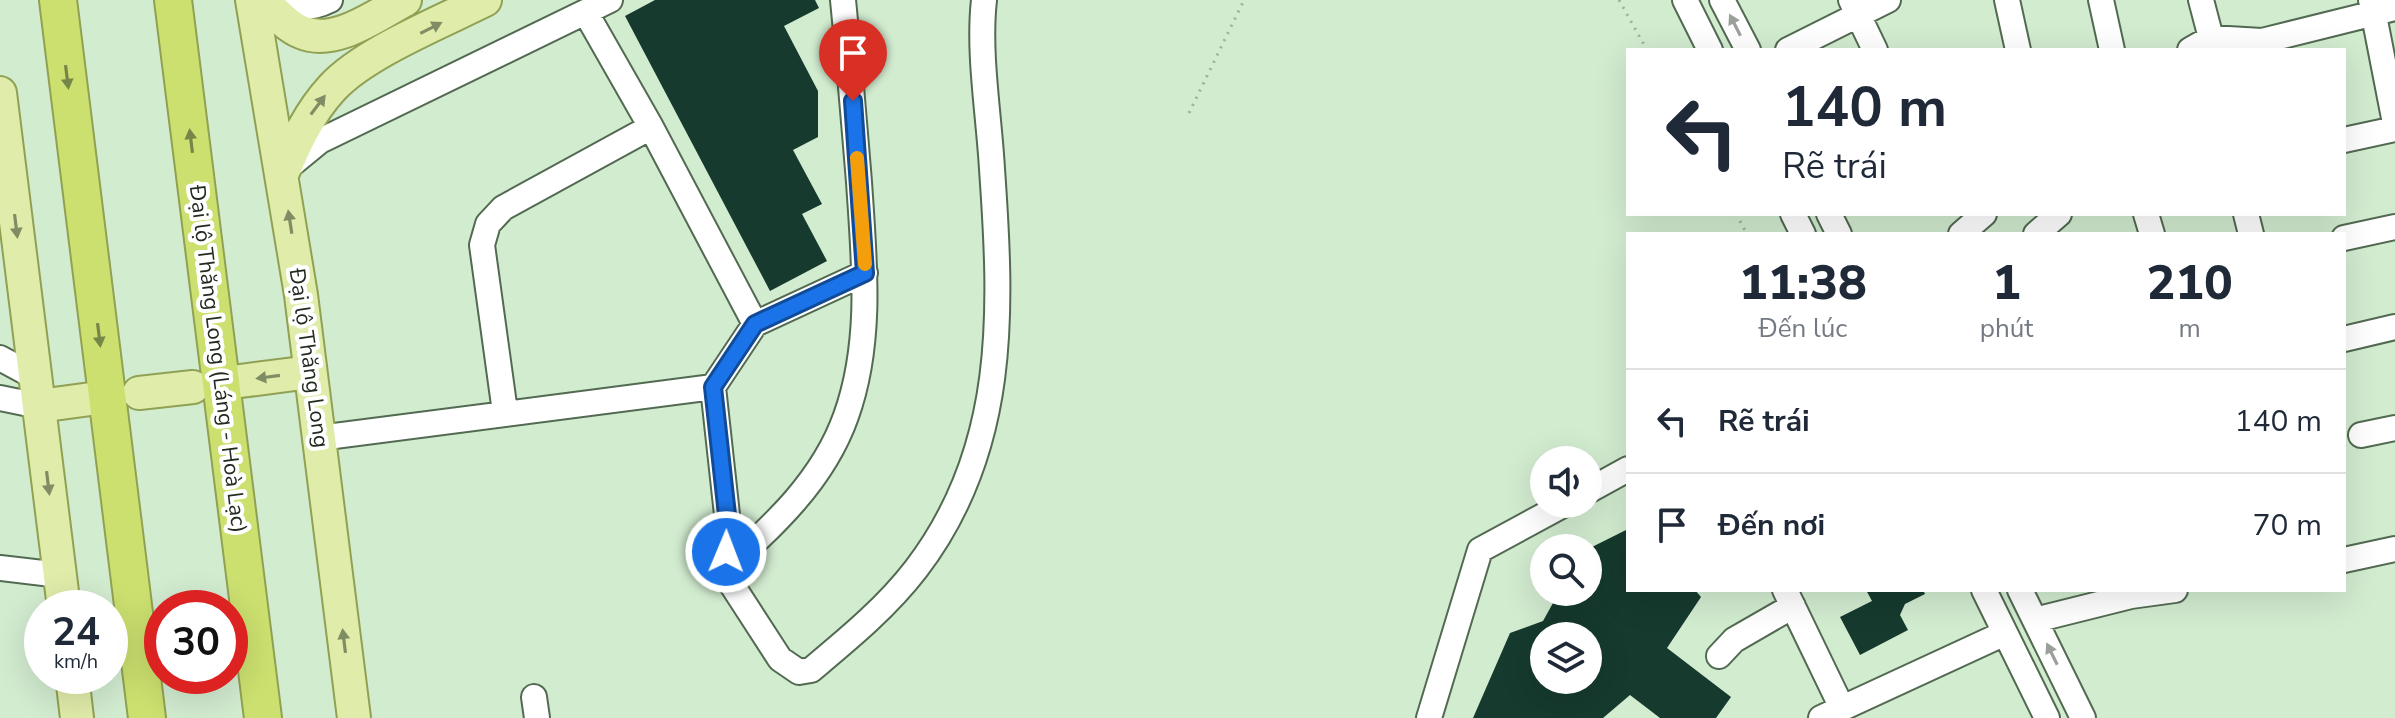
<!DOCTYPE html>
<html lang="vi">
<head>
<meta charset="utf-8">
<style>
	body { margin:0; font-family:"Nunito Sans",sans-serif; background:#f2f2f3; color:#1f2937; height:100vh; display:flex; flex-direction:column; font-size:30px; white-space:nowrap }
	* { box-sizing:border-box; margin:0 }
	p { font-size:26px; color:#747a83 }
	.icon { flex:none; width:44px; height:44px; fill:none; stroke:currentColor; stroke-width:2; stroke-linecap:round; stroke-linejoin:round }
	.map { position:relative; flex:1; overflow:hidden }
	.panel { position:absolute; left:1626px; top:232px; width:720px; height:360px; display:flex; flex-direction:column; background:#fff; border-radius:0px; box-shadow:0 8px 32px #0002 }
	.panel>* { flex:none }
	.guide { position:absolute; left:1626px; top:48px; width:720px; height:168px; border-radius:0px; box-shadow:0 8px 32px #0002; background:#fff; color:#1f2937; overflow:hidden }
	.buttons { position:absolute; left:1530px; top:446px; display:grid; gap:16px }
	.buttons a { display:grid; place-items:center; width:72px; height:72px; border-radius:50%; background:#fff; box-shadow:0 8px 32px #0002; font-size:40px }
	.speed { position:absolute; left:24px; top:590px; display:flex; gap:16px; font-size:40px; font-weight:700; text-align:center }
	.speed>* { display:grid; place-content:center; width:104px; height:104px; border-radius:50%; background:#fff; box-shadow:0 8px 32px #0002; line-height:1 }
	.speed small { font-size:20px; font-weight:400 }
	.speed .limit { border:12px solid #d22; background:#fff; color:#111 }
	.pin { position:absolute; display:grid; place-items:center; width:68px; height:68px; color:#fff; margin:-82px -34px; border-radius:50% 50% 50% 0; rotate:-45deg; box-shadow:0 0 8px #0007 }
	.pin .icon { rotate:45deg }
	.me { position:absolute; width:88px; margin:-44px; rotate:1deg; stroke-linejoin:round; filter:drop-shadow(0 0 6px #0008) }
	.turn { display:flex; align-items:center; gap:28px; height:168px; padding:0 24px; font-size:36px }
	.turn .icon { width:104px; height:104px; stroke-width:2.5 }
	.turn b { display:block; font-size:56px; line-height:68px }
	.eta { display:flex; justify-content:space-evenly; align-items:center; height:136px; text-align:center }
	.eta b { font-size:48px; font-weight:800; line-height:56px }
	ul { padding:0; list-style:none }
	li { display:flex; align-items:center; gap:24px; height:104px; padding:0 24px; border-top:2px solid #e0e1e3 }
	li div { flex:1 }
	li b { display:block; font-size:30px }
	li em { font-style:normal }
	.map>svg:first-child { display:block }
	.building { fill:#163a2e; fill-rule:evenodd }
	.lines { fill:none; stroke-linecap:round; stroke-linejoin:round }
	.minor-casing { stroke:#526a51; stroke-width:28 }
	.major-casing { stroke:#90a153; stroke-width:36 }
	.highway-casing { stroke:#90a153; stroke-width:40 }
	.path { stroke:#9db29b; stroke-width:3; stroke-dasharray:2 6; stroke-linecap:butt }
	.minor { stroke:#fff; stroke-width:24 }
	.major { stroke:#e0eca9; stroke-width:32 }
	.highway { stroke:#cbe06f; stroke-width:36 }
	.oneway { fill:#9ba09b }
	.oneway2 { fill:#808c64 }
	.oneway3 { fill:#768648 }
	.route-casing { stroke:#114b97; stroke-width:20 }
	.route { stroke:#1a73e8; stroke-width:14 }
	.slow { stroke:#f59e0b; stroke-width:14 }
	.labels { text-anchor:middle; dominant-baseline:central; stroke-width:8; stroke-linejoin:round; paint-order:stroke }
	.street-label { font-size:22px; fill:#212b20; stroke:#fff }
</style>
</head>
<body>
<div class="map">
<svg width="2395" height="718" viewBox="0 0 2395 718">
	<rect width="100%" height="100%" fill="#d2ecd0"/>
	<path class="building" d="M655,0H815L819,8L784,26L818,91V137L793,150L822,204L802,214L827,261L770,291L625,16Z
		M1628,529V590H1695L1701,597L1667,648L1731,697L1716,718H1660L1630,695L1603,718H1473L1510,633L1543,621L1553,603L1568,592H1588V549ZM1544,636H1588V680H1544Z
		M1866,590H1923L1925,594L1905,604L1900,615L1908,630L1860,655L1840,617L1872,601Z"/>
	<g class="lines">
		<g class="minor-casing">
			<path id="minor" d="M272,0C292,10 310,10 330,0
				M1685,0L1710,50
				M1722,0L1748,50
				M1851,0L1875,50
				M2007,0L2018,50
				M2101,0L2112,50
				M2201,0L2211,38
				M2371,0L2395,123
				M586,13L651,127L755,324
				M1788,50L1888,0
				M2190,50L2211,38L2262,41L2395,8
				M2344,140L2395,129
				M287,168L320,141L610,0
				M1793,214L1803,234
				M1829,214L1839,234
				M2146,214L2152,234
				M2246,214L2251,234
				M1961,234L1984,214
				M2036,234L2059,214
				M2344,238L2395,227
				M2344,339L2395,327
				M0,358L35,377
				M713,387L729,533L723,571L780,659L799,672L811,670C848,639 886,608 916,569C1008,449 1002,311 992,169C989,115 978,53 984,0
				M0,398L39,406
				M505,412L482,245L488,224L503,208L651,127
				M2361,435L2395,428
				M319,438L713,387L755,324L865,273
				M1588,491L1628,469
				M2344,560L2395,549
				M0,568L60,575
				M723,571C773,526 823,481 846,416C873,341 864,259 859,182C854,121 849,60 843,0
				M1785,590L1842,708
				M1984,590L2047,718
				M2020,590L2083,718
				M2035,620L2131,596L2175,590
				M1719,656L1734,640L1793,606
				M534,697L537,718
				M1429,718L1480,550L1565,504
				M1821,718L2005,633"/>
		</g>
		<g class="major-casing">
			<path id="major" d="M252,0L301,295L354,718
				M262,0C274,11 286,26 301,32C335,47 376,15 405,0
				M0,93L64,608
				M283,172C296,142 309,113 332,88C364,53 441,22 485,0
				M225,383L310,372
				M139,393L193,387
				M39,406L98,398
				M72,676L77,718"/>
		</g>
		<g class="highway-casing">
			<path id="highway" d="M58,0L147,718
				M173,0L263,718"/>
		</g>
		<path class="path" d="M1619,0L1647,50
			M1189,113L1244,0
			M1736,214L1747,234"/>
		<use href="#minor" class="minor"/>
		<use href="#major" class="major"/>
		<use href="#highway" class="highway"/>
	</g>
	<defs><path id="oneway-solid" d="M-6-.8H1V-3.2L6.5 0L1 3.2V.8H-6Z" transform="scale(2)"/></defs>
	<g class="oneway">
		<use href="#oneway-solid" transform="translate(1735 25) rotate(-117)"/>
		<use href="#oneway-solid" transform="translate(2052 654) rotate(-116)"/>
	</g>
	<g class="oneway2">
		<use href="#oneway-solid" transform="translate(431 28) rotate(-27)"/>
		<use href="#oneway-solid" transform="translate(318 105) rotate(-53)"/>
		<use href="#oneway-solid" transform="translate(290 222) rotate(-99)"/>
		<use href="#oneway-solid" transform="translate(16 226) rotate(83)"/>
		<use href="#oneway-solid" transform="translate(268 377) rotate(172)"/>
		<use href="#oneway-solid" transform="translate(48 483) rotate(83)"/>
		<use href="#oneway-solid" transform="translate(344 641) rotate(-97)"/>
	</g>
	<g class="oneway3">
		<use href="#oneway-solid" transform="translate(67 77) rotate(83)"/>
		<use href="#oneway-solid" transform="translate(191 141) rotate(-97)"/>
		<use href="#oneway-solid" transform="translate(99 335) rotate(83)"/>
	</g>
	<g class="lines">
		<g class="route-casing">
			<path id="route" d="M726,552L729,533L713,387L755,324L865,273L853,101"/>
		</g>
		<use href="#route" class="route"/>
		<path class="slow" d="M857,158L865,264"/>
	</g>
	<g class="labels">
		<g class="street-label">
			<text transform="translate(309 358) rotate(82)">Đại lộ Thăng Long</text>
			<text transform="translate(218 359) rotate(83)">Đại lộ Thăng Long (Láng - Hoà Lạc)</text>
		</g>
	</g>
</svg>
<div class="buttons">
<a><svg class="icon" aria-label="sound" viewBox="0 0 24 24"><path d="M4 9h4l5-4v14l-5-4H4zM17 9q2 3 0 6"/></svg></a>
<a><svg class="icon" aria-label="search" viewBox="0 0 24 24"><circle cx="10" cy="10" r="6"/><path d="M15 15l6 6"/></svg></a>
<a><svg class="icon" aria-label="layers" viewBox="0 0 24 24"><path d="M12 4l9 5-9 5-9-5zM3 14l9 5 9-5"/></svg></a>
</div>
<div class="speed"><div>24<small>km/h</small></div><div class="limit">30</div></div>
<div class="pin" style="left:853px;top:101px;background:#d93025"><svg class="icon" aria-label="arrive" viewBox="0 0 24 24"><path d="M6 21V4h12l-3 4 3 4H6"/></svg></div>
<svg class="me" style="left:726px;top:552px" viewBox="-20 -20 40 40"><circle r="17" fill="#1a73e8" stroke="#fff" stroke-width="3"/><path d="M0-11L8 9 0 5-8 9z" fill="#fff"/></svg>
<div class="guide">
<div class="turn"><svg class="icon" aria-label="left" viewBox="0 0 24 24"><path d="M17 20v-9H6M10 6l-5 5 5 5"/></svg><div><b>140 m</b>Rẽ trái</div></div>
</div>
<section class="panel">
<div class="eta">
<div><b>11:38</b><p>Đến lúc</p></div>
<div><b>1</b><p>phút</p></div>
<div><b>210</b><p>m</p></div>
</div>
<ul>
<li><svg class="icon" aria-label="left" viewBox="0 0 24 24"><path d="M17 20v-9H6M10 6l-5 5 5 5"/></svg><div><b>Rẽ trái</b></div><em>140 m</em></li>
<li><svg class="icon" aria-label="arrive" viewBox="0 0 24 24"><path d="M6 21V4h12l-3 4 3 4H6"/></svg><div><b>Đến nơi</b></div><em>70 m</em></li>
</ul>
</section>
</div>
</body>
</html>
